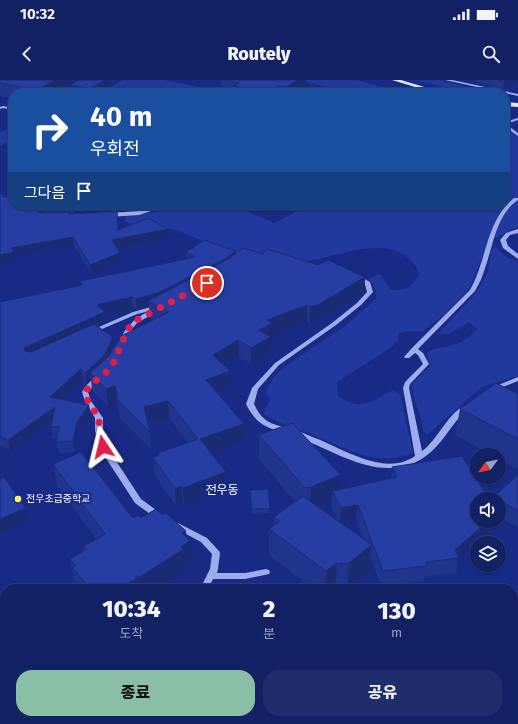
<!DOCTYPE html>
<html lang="ko">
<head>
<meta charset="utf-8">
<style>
	body { margin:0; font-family:"Fira Sans","Noto Sans KR",sans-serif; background:#1f2d6d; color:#f1f3f6; height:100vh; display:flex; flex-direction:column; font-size:15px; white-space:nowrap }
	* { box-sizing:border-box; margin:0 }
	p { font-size:13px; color:#9ca3bf }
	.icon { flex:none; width:22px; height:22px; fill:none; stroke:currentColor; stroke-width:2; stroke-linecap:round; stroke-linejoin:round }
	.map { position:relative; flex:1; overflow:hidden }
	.side { position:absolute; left:0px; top:504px; width:518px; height:140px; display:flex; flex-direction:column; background:#122064; border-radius:16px 16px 0 0; box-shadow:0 1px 3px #0004,0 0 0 1px #313e78 }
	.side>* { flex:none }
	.guide { position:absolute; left:8px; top:8px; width:502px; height:122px; border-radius:16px; box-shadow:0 1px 3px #0004,0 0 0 1px #313e78; background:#1a4fa0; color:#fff; overflow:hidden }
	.needle { width:26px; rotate:237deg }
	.fabs { position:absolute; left:470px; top:368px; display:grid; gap:8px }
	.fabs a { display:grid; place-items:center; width:36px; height:36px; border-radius:50%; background:#122064; box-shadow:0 1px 3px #0004,0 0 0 1px #313e78; font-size:20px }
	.pin { position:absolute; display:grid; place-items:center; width:34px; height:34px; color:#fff; margin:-17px; border:2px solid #fff; border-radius:50%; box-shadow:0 1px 4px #0007 }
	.me { position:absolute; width:44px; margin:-22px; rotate:350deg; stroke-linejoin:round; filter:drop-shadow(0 0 3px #0008) }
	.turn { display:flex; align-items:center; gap:14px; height:84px; padding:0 16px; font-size:18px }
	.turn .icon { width:52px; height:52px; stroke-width:2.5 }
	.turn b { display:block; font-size:28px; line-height:34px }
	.then { display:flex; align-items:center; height:38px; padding:0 16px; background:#0003; gap:8px; font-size:15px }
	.eta { display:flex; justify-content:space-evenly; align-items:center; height:68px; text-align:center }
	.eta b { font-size:24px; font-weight:800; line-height:28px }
	.primary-button { display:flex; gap:8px; margin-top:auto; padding:8px 16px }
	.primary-button a { flex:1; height:46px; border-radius:16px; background:#8abfa5; color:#111; font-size:16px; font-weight:800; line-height:46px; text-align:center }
	.primary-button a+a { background:#1f2d6d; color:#f1f3f6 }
	.status { display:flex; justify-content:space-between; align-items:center; height:28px; padding:0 20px; background:#122064; direction:ltr }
	.status svg { height:11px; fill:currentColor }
	header { display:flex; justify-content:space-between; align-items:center; height:52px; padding:0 16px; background:#122064; font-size:18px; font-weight:800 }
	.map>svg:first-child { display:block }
	.green { fill:#21389e }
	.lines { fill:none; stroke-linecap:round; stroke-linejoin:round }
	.minor { fill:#9daced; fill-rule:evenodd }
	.major { fill:#e3e6ff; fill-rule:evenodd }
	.wall { fill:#21348d; fill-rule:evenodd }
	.shaded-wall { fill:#1b2b73 }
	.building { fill:#263da4; stroke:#1b2b73 }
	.route { stroke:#e11d48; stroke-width:7; stroke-dasharray:0 12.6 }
	.poi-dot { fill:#fffb59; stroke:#182a85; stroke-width:1.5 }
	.labels { text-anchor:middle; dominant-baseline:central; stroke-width:4; stroke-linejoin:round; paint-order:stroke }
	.poi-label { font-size:10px; fill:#fff; stroke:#182a85; text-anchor:start }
	.quarter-label { font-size:12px; fill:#fff; stroke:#182a85 }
</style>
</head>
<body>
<div class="status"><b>10:32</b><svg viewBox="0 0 49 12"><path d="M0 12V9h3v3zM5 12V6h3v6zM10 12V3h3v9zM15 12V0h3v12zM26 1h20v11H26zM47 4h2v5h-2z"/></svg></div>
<header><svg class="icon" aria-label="back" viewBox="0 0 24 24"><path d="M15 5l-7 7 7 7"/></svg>Routely<svg class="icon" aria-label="search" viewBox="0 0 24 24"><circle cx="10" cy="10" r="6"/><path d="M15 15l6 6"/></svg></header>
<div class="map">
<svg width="518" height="644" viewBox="0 0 518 644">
	<rect width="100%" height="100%" fill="#182a85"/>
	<path class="green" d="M123,0H165L230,13H100Z
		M299,0H356L404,13H341L335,9Z
		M415,0H438L490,13H468Z
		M13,46V59L0,66V52Z
		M505,47L518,56V147L488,161L470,208L444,235L423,251H408L399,253L398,261L390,268L337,302L338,316C361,332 371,322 393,310L400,315L413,373C374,388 347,368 313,355C296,348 279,344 264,334L266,327L271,319L265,312L274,297L284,287L345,246L376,219C376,210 375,204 368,199L380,194L391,210C407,211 411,207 420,194C397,145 336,180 298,182C284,182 239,176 226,171C207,163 187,153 167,148C155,145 143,146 131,145L126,142L124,137L171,129L182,125H234L274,143L310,125H505Z
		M98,125H151C132,131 116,131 98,125Z
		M495,167L508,178L518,181V296L482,307L427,355L423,351C422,335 412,320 412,304L430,286L427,273C434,268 436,269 444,267C457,265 469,259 477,249L469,242L449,254H438L476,213L483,202L488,191L491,170Z"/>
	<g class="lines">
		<path class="minor" d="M87,0H92L69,13H64Z
			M445,0H452L518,14V16Z
			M3,26L13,28V30L3,28L0,29V27Z
			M518,38V40L506,44L518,53V56L505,47V42Z
			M514,118H518V120C515,122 511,125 509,128C495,144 492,169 485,188C483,196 479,204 475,211L418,269L423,273L429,284L410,304L409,308L422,371C437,361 449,331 465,326L469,328C464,333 458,338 454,344C447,353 440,364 431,372C387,410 337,371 292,355L291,353L292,351C298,350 305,354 310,356C341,367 384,398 415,376L403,308L405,302L423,284L418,275L415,273L409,278H405L404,277L412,268L470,210C487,180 486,140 514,118Z
			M162,125H170L139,135L109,137L106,135L109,133L139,131Z
			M518,149V153L510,155L506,160L508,166L518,174V179L503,168L500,160L506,153Z
			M357,195L370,202L373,212L372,213L361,225L336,245L279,285L258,309L254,324C262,341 270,344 288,348L289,350L288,352C283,352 279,351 275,350C260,345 253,338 246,324L252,308L275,283L332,243L357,223L367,212L365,204L354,197Z
			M158,225L161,227L158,229V231L137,243L131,250L124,263H120L119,262C125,247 134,239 149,231L137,234L95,252H91L90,251L133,232Z
			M98,296L101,298L88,312L91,321L103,338V351L107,367L141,419L163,435L164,437L163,439H157L135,423L100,369L95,351V338L85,321L82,312C86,306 91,299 98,296Z
			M518,297V301L495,310L493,311L490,309L491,308Z
			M176,442L207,458L219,471L220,473L218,489L217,493H245L266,489L269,490L270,492L269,494L245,499H213L208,509H200L210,489L212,474L201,462L173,447L172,445L173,443Z
			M518,530V538L513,539V531Z
			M33,639H47C44,644 36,644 29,644L30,641Z
			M389,639H401L398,644H386Z"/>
		<path class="major" d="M392,0H401L444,13H435Z
			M505,22L518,23V27L505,26Z"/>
	</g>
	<path class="wall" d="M0,0H110L111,6L98,13H71V7L59,13H13V19L0,16Z
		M221,0H306V2L287,13L279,12L277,13H237L234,12V9L221,6Z
		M472,0H518L503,9Z
		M4,114L5,117L13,125H76L74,133H70V134L117,131L118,150L168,149L169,157L117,168L120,173L121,181L91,194L74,165L15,176L16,181L0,184Z
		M186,172L263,174L318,185L365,197L364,213L317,241L310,244L307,241L273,254V259L271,260L270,273L251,284L239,277L224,286L230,308L218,313L244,361L211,373L226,410L184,426L183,424L176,426L155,395L153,377L158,376V373L188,363L169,338L148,344L150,352L151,369L120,338L117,323L108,326L92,310L91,300L86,304L83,300L62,319L91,336L78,353L75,372L59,373L56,362L57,359H53L51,347L52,342L11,371L0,365V222L81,205L80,201L186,179ZM149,226L150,237L155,240L114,267L113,257L97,246L106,243L105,234L133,228L137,229Z
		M518,314V389L499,379V375H492L455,355L460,329Z
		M259,355L340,409L391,398L392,387L477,441L518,395V448L503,439L458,480L456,493L425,497L424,501L381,506L371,478L369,491L348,509H313L269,475V449L274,446V437L295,422L259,379ZM331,423V426L339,442L319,428ZM356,440L363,458L341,443Z
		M53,384L133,438H141L187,457L190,461L192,482L185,487L186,491L157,509H76L70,479L84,471V466L96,459L57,405Z
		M250,414L270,429V433L252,434Z
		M60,639H188V644H55V643Z
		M494,639H513L518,644H493Z"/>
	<path class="shaded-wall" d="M56,0H83L70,5L71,7L59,13H36V10Z
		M106,0H110L111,6L98,13H91L90,8Z
		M298,0H306V2L287,13H286V7Z
		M507,0H518V1L503,9L504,2Z
		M279,6V12L277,13H264Z
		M72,125H76L74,133Z
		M41,126L42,134L36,130Z
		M168,149L169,157L113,169L112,160Z
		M73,157L74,165L15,176L16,181L0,184V175L12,168Z
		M236,171V181L148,221L149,226L137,229L136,219Z
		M120,173L121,181L91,194L90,185Z
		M365,197L364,213L317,241L310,244V227Z
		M132,217L133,228L105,234L106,243L26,279L24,268L97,225Z
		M307,225V241L273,254V259L271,260L270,273L251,284V268L259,250L267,240Z
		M113,257L114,267L106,287L90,293L91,300L86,304L85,293Z
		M238,260L239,277L213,292V275Z
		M81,289L83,300L52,328L50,317Z
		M230,291V308L207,317L206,300Z
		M115,306L117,323L108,326L106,309Z
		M168,321L169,338L146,344L144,327Z
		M89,325L91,336L78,353L75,372L73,361L77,342Z
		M55,327L57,338L11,371L8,360Z
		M244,344V361L201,377L200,359Z
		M226,392V410L184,426L183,408Z
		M341,395L339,420L332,411L331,423L310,432L311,407Z
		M181,406L183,424L176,426L175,409Z
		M506,424L503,439L458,480L459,478L455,470L488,441H499V431Z
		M358,425L356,440L340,443L341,428Z
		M26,428L29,441L0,453V439Z
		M186,451L187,463L190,461L192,482L185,487L186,491L157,509H139L138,498L181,467L182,453Z
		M372,465L369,491L348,509H347L349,483Z
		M337,483L335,509H325L326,491Z
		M137,498L138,509H124L123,507Z
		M120,504L121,509H112Z
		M5,638V639H18L8,644H0V640Z
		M170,639L171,644H164Z
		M178,639H188V644H174L173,643Z
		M229,639H233L229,642Z
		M350,639H362L357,644H344Z"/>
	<path class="building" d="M0,0H56L36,10L0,3Z
		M79,0H106L90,8L70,5Z
		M224,0H298L286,7L279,6L264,13L234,6L239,3Z
		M499,0H507L504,2Z
		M0,114H4L3,117H13V125H63L41,126L36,130L41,133L70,132L69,134L117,131L118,150L148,138L168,149L112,160L120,173L90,185L73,157L12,168L14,172L0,175Z
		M204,160L236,171L225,179L158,213L136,219L132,217L97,225L105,232L24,268L25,271L31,272L94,244L113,257L104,276L85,293L81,289L50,317L89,325L77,342L73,361L56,362L59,347H51L55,327L8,360L0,356V222L82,205L80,201L195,177L186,172Z
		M243,168L263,174L267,169L318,185L328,180L365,197L318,225L310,227L307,225L267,240L273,243L259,250L271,257L251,268L238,260L213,275L230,291L206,300L244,344L200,359L226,392L183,408L181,406L175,409L153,377L159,375L158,373L198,359L168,321L144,327L150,352L118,321L115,306L106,309L90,293L109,276L121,256L169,232L148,221L230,178Z
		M496,303L518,314V359L460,329Z
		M292,343L341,395L311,407L305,408L259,355Z
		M81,372L133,438L138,435L141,438L156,429L162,435L166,433L186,451L182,453L190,461L181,467L184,469L138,498L135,496L137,498L123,507L120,504L112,509H98L95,507L91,509L72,488L76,486L70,479L87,469L84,466L105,454L53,384Z
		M462,376L489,419H477V441H488L455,470L459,478L426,482L427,486L383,491L358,425L341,428L332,411L397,397L392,387Z
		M518,395V431L506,424L499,431V419H491Z
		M4,397L26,428L0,439V399Z
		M268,409L270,429H252L250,410Z
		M303,416L372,465L349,483L339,484L337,483L326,491L269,449L280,441L274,437Z
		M480,503L482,509H466L464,505Z
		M0,545H5V638L0,640Z
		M518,599V644H507L509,642L505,639H513V604Z
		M60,639H178L173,643L170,639L164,644H56L55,643Z
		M286,639H350L344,644H281Z"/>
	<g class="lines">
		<path class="route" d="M103,367L99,351V338L88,321L85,312C92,301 105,296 112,285C120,271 123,255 133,242L207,203"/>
	</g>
	<circle class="poi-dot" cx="18" cy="419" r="4"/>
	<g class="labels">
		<g class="poi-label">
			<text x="26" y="419">전우초급중학교</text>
		</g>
		<g class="quarter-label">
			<text x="222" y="410">전우동</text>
		</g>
	</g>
</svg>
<div class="fabs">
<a><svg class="needle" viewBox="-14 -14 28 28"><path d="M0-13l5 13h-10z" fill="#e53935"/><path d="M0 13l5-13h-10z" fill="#9ca3bf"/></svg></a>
<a><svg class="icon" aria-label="sound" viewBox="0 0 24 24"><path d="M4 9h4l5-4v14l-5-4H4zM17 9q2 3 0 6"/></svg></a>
<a><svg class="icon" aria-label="layers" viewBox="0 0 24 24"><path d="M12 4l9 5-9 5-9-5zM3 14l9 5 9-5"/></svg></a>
</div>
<div class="pin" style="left:207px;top:203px;background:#d93025"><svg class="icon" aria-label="arrive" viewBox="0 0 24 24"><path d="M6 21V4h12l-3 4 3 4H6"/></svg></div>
<svg class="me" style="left:103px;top:367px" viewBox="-20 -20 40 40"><path d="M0-17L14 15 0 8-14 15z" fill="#e11d48" stroke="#fff" stroke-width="4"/></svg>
<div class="guide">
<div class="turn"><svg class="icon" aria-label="right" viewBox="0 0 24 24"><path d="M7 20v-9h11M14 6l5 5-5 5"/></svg><div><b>40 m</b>우회전</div></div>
<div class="then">그다음<svg class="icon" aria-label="arrive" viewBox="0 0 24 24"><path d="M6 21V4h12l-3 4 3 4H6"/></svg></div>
</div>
<section class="side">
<div class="eta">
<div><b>10:34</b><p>도착</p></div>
<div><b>2</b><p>분</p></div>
<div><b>130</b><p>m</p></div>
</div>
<div class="primary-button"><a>종료</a><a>공유</a></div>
</section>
</div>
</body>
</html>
